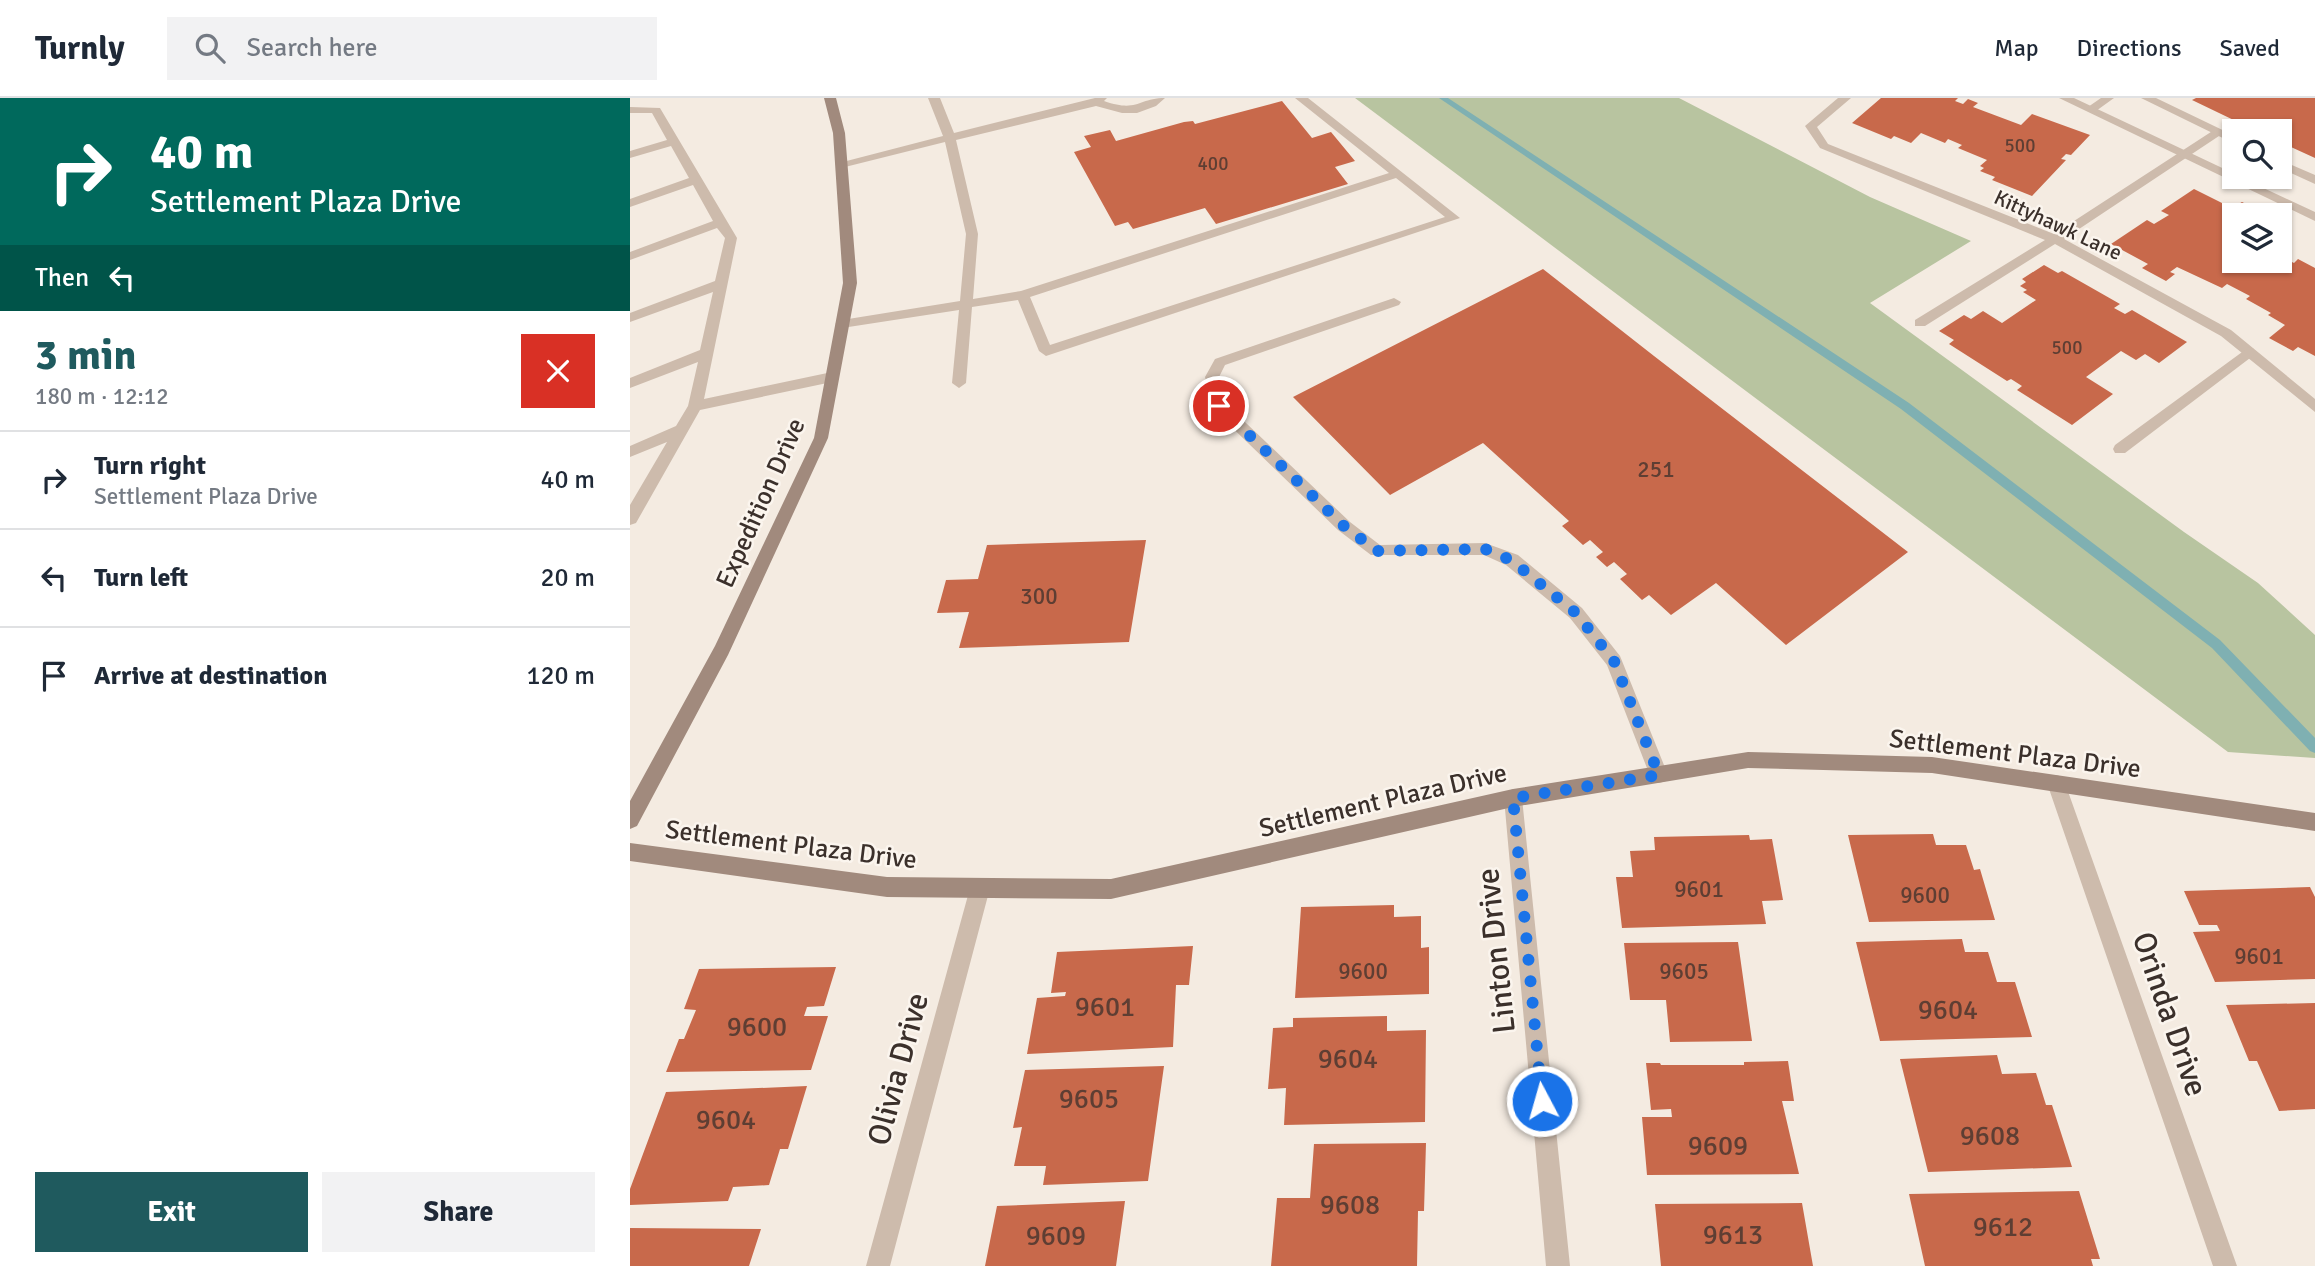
<!DOCTYPE html>
<html lang="en">
<head>
<meta charset="utf-8">
<style>
	body { margin:0; font-family:Signika,sans-serif; background:#f2f2f3; color:#1f2937; height:100vh; display:flex; flex-direction:column; font-size:26px; white-space:nowrap }
	* { box-sizing:border-box; margin:0 }
	p { font-size:23px; color:#747a83 }
	.icon { flex:none; width:38px; height:38px; fill:none; stroke:currentColor; stroke-width:2; stroke-linecap:round; stroke-linejoin:round }
	.map { position:relative; flex:1; overflow:hidden }
	.details { display:flex; flex-direction:column; background:#fff; width:630px }
	.details>* { flex:none }
	.guide { background:#00695c; color:#fff; overflow:hidden }
	.tools { position:absolute; left:1592px; top:21px; display:grid; gap:14px }
	.tools a { display:grid; place-items:center; width:70px; height:70px; border-radius:0px; background:#fff; box-shadow:0 2px 5px #0004; font-size:35px }
	.pin { position:absolute; display:grid; place-items:center; width:60px; height:60px; color:#fff; margin:-30px; border:4px solid #fff; border-radius:50%; box-shadow:0 2px 7px #0007 }
	.me { position:absolute; width:77px; margin:-38px; rotate:354deg; stroke-linejoin:round; filter:drop-shadow(0 0 5px #0008) }
	.turn { display:flex; align-items:center; gap:24px; height:147px; padding:0 35px; font-size:32px }
	.turn .icon { width:91px; height:91px; stroke-width:2.5 }
	.turn b { display:block; font-size:49px; line-height:60px }
	.then { display:flex; align-items:center; height:66px; padding:0 35px; background:#0003; gap:14px; font-size:26px }
	.round { display:grid; place-items:center; flex:none; width:74px; height:74px; border-radius:0px; background:#f2f2f3 }
	.overview { display:flex; align-items:center; justify-content:space-between; height:119px; padding:0 35px }
	h1 { font-size:42px; font-weight:700; line-height:52px; color:#1f5a5e }
	.primary-button { display:flex; gap:14px; margin-top:auto; padding:14px 35px }
	.primary-button a { flex:1; height:80px; border-radius:0px; background:#1f5a5e; color:#fff; font-size:28px; font-weight:700; line-height:80px; text-align:center }
	.primary-button a+a { background:#f2f2f3; color:#1f2937 }
	ul { padding:0; list-style:none }
	li { display:flex; align-items:center; gap:21px; height:98px; padding:0 35px; border-top:2px solid #e0e1e3 }
	li div { flex:1 }
	li b { display:block; font-size:26px }
	li em { font-style:normal }
	header { display:flex; align-items:center; gap:42px; box-sizing:border-box; height:98px; padding:0 35px; background:#fff; border-bottom:2px solid #e0e1e3 }
	header strong { font-size:33px }
	nav { display:flex; gap:38px; margin-inline-start:auto; font-size:24px }
	.search { width:490px; height:63px; background:#f2f2f3; display:flex; align-items:center; gap:18px; box-sizing:border-box; padding:0 24px; border-radius:0px; color:#747a83; font-size:26px }
	main { display:flex; flex:1; min-height:0 }
	.map>svg:first-child { display:block }
	.green { fill:#b8c4a0 }
	.lines { fill:none; stroke-linecap:round; stroke-linejoin:round }
	.stream { fill:#7fb0b2; fill-rule:evenodd }
	.building { fill:#c8694b }
	.lane { fill:#cdbbac; fill-rule:evenodd }
	.street { fill:#cdbbac; fill-rule:evenodd }
	.secondary { fill:#a18a7d; fill-rule:evenodd }
	.route { stroke:#1a73e8; stroke-width:12; stroke-dasharray:0 21.6 }
	.labels { text-anchor:middle; dominant-baseline:central; stroke-width:5; stroke-linejoin:round; paint-order:stroke }
	.far-number-label { font-size:19px; fill:#5e3e33 }
	.far-street-label { font-size:21px; fill:#3b302b; stroke:#fbf5ee }
	.number-label { font-size:23px; fill:#5e3e33 }
	.street-label { font-size:26px; fill:#3b302b; stroke:#fbf5ee }
	.near-number-label { font-size:28px; fill:#5e3e33 }
	.near-street-label { font-size:32px; fill:#3b302b; stroke:#fbf5ee }
</style>
</head>
<body>
<header>
<strong>Turnly</strong>
<div class="search"><svg class="icon" aria-label="search" viewBox="0 0 24 24"><circle cx="10" cy="10" r="6"/><path d="M15 15l6 6"/></svg>Search here</div>
<nav><a>Map</a><a>Directions</a><a>Saved</a></nav>
</header>
<main>
<section class="details">
<div class="guide">
<div class="turn"><svg class="icon" aria-label="right" viewBox="0 0 24 24"><path d="M7 20v-9h11M14 6l5 5-5 5"/></svg><div><b>40 m</b>Settlement Plaza Drive</div></div>
<div class="then">Then<svg class="icon" aria-label="left" viewBox="0 0 24 24"><path d="M17 20v-9H6M10 6l-5 5 5 5"/></svg></div>
</div>
<div class="overview"><div><h1>3 min</h1><p>180 m · 12:12</p></div><a class="round" style="background:#d93025;color:#fff"><svg class="icon" aria-label="close" viewBox="0 0 24 24"><path d="M6 6l12 12M18 6L6 18"/></svg></a></div>
<ul>
<li><svg class="icon" aria-label="right" viewBox="0 0 24 24"><path d="M7 20v-9h11M14 6l5 5-5 5"/></svg><div><b>Turn right</b><p>Settlement Plaza Drive</p></div><em>40 m</em></li>
<li><svg class="icon" aria-label="left" viewBox="0 0 24 24"><path d="M17 20v-9H6M10 6l-5 5 5 5"/></svg><div><b>Turn left</b></div><em>20 m</em></li>
<li><svg class="icon" aria-label="arrive" viewBox="0 0 24 24"><path d="M6 21V4h12l-3 4 3 4H6"/></svg><div><b>Arrive at destination</b></div><em>120 m</em></li>
</ul>
<div class="primary-button"><a>Exit</a><a>Share</a></div>
</section>
<div class="map">
<svg width="1685" height="1168" viewBox="0 0 1685 1168">
	<rect width="100%" height="100%" fill="#f4ebe1"/>
	<path class="green" d="M725,0H1049L1240,99L1341,143L1240,205L1554,434L1628,485L1685,537V660L1598,654Z"/>
	<g class="lines">
		<path class="stream" d="M809,0H818L1279,305L1590,542L1685,640V655L1680,653L1582,550L1271,311Z"/>
	</g>
	<path class="building" d="M1251,0H1328L1325,3L1333,6L1338,1L1348,5L1343,9L1391,27L1402,16L1460,37L1441,57L1436,56L1431,61L1436,62L1402,98L1362,82L1365,79L1350,73L1354,70L1350,68L1357,62L1328,50L1332,47L1318,41L1315,45L1291,35L1281,45L1264,38L1261,41L1222,25Z
		M1566,0H1685V60L1650,44V33H1637L1618,24L1614,27L1562,2Z
		M652,3L682,40L701,34L725,63L705,69L718,86L586,126L575,110L503,131L498,124L485,128L444,54L461,49L454,38L480,32L486,43L554,24L563,23L565,26Z
		M1564,91L1602,110L1612,104L1634,115L1605,117V163H1650V158L1664,165L1668,161L1685,170V258L1668,249L1663,253L1639,240L1655,227L1638,217L1641,215L1616,201L1620,198L1597,186L1592,190L1547,169L1540,174L1545,176L1536,183L1512,170L1518,166L1481,146L1517,122L1524,126L1539,117L1531,113Z
		M1414,167L1428,175L1432,173L1490,206L1484,210L1495,216L1502,212L1557,244L1529,265L1515,256L1506,262L1491,253L1456,279L1483,296L1442,327L1387,292L1392,288L1381,281L1377,283L1319,246L1324,242L1309,233L1334,217L1341,221L1353,213L1372,225L1406,202L1393,194L1397,192L1390,188L1396,184L1392,181Z
		M913,171L1024,258L1278,454L1156,547L1086,485L1041,517L1019,497L1012,502L990,481L997,476L984,464L977,469L966,459L973,454L960,442L953,447L932,428L939,423L853,345L760,397L663,299Z
		M516,442L499,544L329,550L339,514L307,515L316,482L348,481L357,447Z
		M1303,736L1306,747H1336L1344,772L1350,771L1365,822L1239,824L1218,737Z
		M1119,737L1120,742L1142,741L1153,802L1132,803L1136,826L992,830L986,779H1003L1000,753L1025,752L1024,739Z
		M1680,789L1685,799V881L1585,884L1563,834L1590,833L1587,827H1569L1554,793Z
		M764,807V819L791,818V850L799,849V896L665,900L671,809Z
		M1332,841L1335,854H1358L1367,884H1385L1402,939L1250,943L1226,844Z
		M1108,844L1122,943L1040,944L1036,902H1000L994,845Z
		M563,848L559,887H546L543,949L397,956L407,900L435,898L436,894L421,895L427,854Z
		M206,869L194,908L177,909L174,918H198L181,972L36,974L49,941H54L66,912L54,911L69,871Z
		M1685,905V1011L1649,1013L1627,963H1619L1596,907Z
		M757,918V933L796,932L795,1024L654,1027L656,990L638,991L643,930L663,929V920Z
		M1367,957L1372,976L1406,975L1416,1007H1422L1442,1069L1298,1074L1270,961Z
		M1158,963L1164,1003H1152L1169,1076L1017,1077L1012,1019H1042L1041,1011L1021,1012L1016,965H1030L1031,967H1114V964Z
		M534,968L518,1083L413,1087L416,1068H384L392,1029L383,1030L395,972Z
		M177,988L158,1051H150L139,1087L103,1089L98,1103L0,1107V1091L36,994Z
		M796,1045L794,1113H788L787,1168H641L647,1100H680L684,1046Z
		M1449,1093L1470,1161H1461L1463,1168H1295L1279,1096Z
		M495,1103L486,1168H355L367,1108Z
		M1172,1105L1183,1168H1031L1025,1106Z
		M0,1130L131,1131L119,1168H0Z"/>
	<g class="lines">
		<path class="lane" d="M298,0H310L324,35L465,0H477L474,3C508,15 508,0 535,0L526,8L507,15H492L466,8L326,42L348,136L343,201L391,193L759,75L665,0H678L830,120L416,258L409,253L388,202L342,209L336,285L329,290L322,285L329,212L212,230L205,226L212,222L330,203L336,136L315,44L211,70L205,66L313,38ZM766,80L815,119L420,247L400,199Z
			M1208,0H1221L1187,29L1198,46L1424,136L1584,32H1592V36L1434,141L1601,232L1685,301V314L1591,238L1425,146L1295,228H1285V222L1415,142L1190,50L1175,28Z
			M1471,0H1484L1466,13H1458V9Z
			M0,9L30,10L107,140L74,301L202,274L209,279L202,284L70,312L6,425L0,427V407L37,344L0,359V348L46,328L58,308L68,264L0,290V280L70,252L83,194L0,224V215L85,183L95,140L87,130L0,162V154L83,123L63,87L0,109V101L59,80L41,48L0,60V53L37,42L22,15H0Z
			M764,200L771,204L769,207L595,267L589,279L596,306L720,424L750,447L855,445L888,457L952,510L990,558L1038,677L1036,683L1029,685L1022,683L977,567L940,520L876,467L854,457H741L708,432L584,312L575,279L585,261Z"/>
		<path class="street" d="M1429,0H1444L1605,76V79H1610L1685,114V123Z
			M1511,0H1526L1605,38V46Z
			M1650,62L1685,77V86L1650,70Z
			M1619,249L1624,251V257L1495,355H1485L1483,351L1485,347Z
			M1426,677L1433,679L1435,685L1607,1168H1583L1417,685L1419,679Z
			M883,691L890,694L892,700L940,1168H916L874,700L876,694Z
			M350,780L357,783L360,790L260,1168H236L340,790L343,783Z"/>
		<path class="secondary" d="M194,0H206L215,35L227,185L198,340L98,557L7,728L0,731V703L85,548L184,340L213,185L203,35Z
			M1118,654L1302,659L1685,715V733L1302,675L1118,670L883,709L481,801L257,799L0,763V745L257,779L481,781L883,691Z"/>
	</g>
	<g class="lines">
		<path class="route" d="M589,308L714,428L747,453L855,451L881,462L946,515L984,563L1029,677L883,700L912,1003"/>
	</g>
	<g class="labels">
		<g class="far-number-label">
			<text x="1390" y="48">500</text>
			<text x="583" y="66">400</text>
			<text x="1437" y="250">500</text>
		</g>
		<g class="far-street-label">
			<text transform="translate(1428 127) rotate(25)">Kittyhawk Lane</text>
		</g>
		<g class="number-label">
			<text x="1026" y="371">251</text>
			<text x="409" y="498">300</text>
			<text x="1069" y="791">9601</text>
			<text x="1295" y="797">9600</text>
			<text x="1629" y="858">9601</text>
			<text x="733" y="873">9600</text>
			<text x="1054" y="873">9605</text>
		</g>
		<g class="street-label">
			<text transform="translate(131 405) rotate(-66)">Expedition Drive</text>
			<text transform="translate(1385 656) rotate(7)">Settlement Plaza Drive</text>
			<text transform="translate(753 703) rotate(-13)">Settlement Plaza Drive</text>
			<text transform="translate(161 747) rotate(7)">Settlement Plaza Drive</text>
		</g>
		<g class="near-number-label">
			<text x="475" y="909">9601</text>
			<text x="1318" y="912">9604</text>
			<text x="127" y="929">9600</text>
			<text x="718" y="961">9604</text>
			<text x="459" y="1001">9605</text>
			<text x="96" y="1022">9604</text>
			<text x="1360" y="1038">9608</text>
			<text x="1088" y="1048">9609</text>
			<text x="720" y="1107">9608</text>
			<text x="1373" y="1129">9612</text>
			<text x="1103" y="1137">9613</text>
			<text x="426" y="1138">9609</text>
		</g>
		<g class="near-street-label">
			<text transform="translate(866 853) rotate(-96)">Linton Drive</text>
			<text transform="translate(1540 916) rotate(71)">Orinda Drive</text>
			<text transform="translate(268 971) rotate(-75)">Olivia Drive</text>
		</g>
	</g>
</svg>
<div class="tools">
<a><svg class="icon" aria-label="search" viewBox="0 0 24 24"><circle cx="10" cy="10" r="6"/><path d="M15 15l6 6"/></svg></a>
<a><svg class="icon" aria-label="layers" viewBox="0 0 24 24"><path d="M12 4l9 5-9 5-9-5zM3 14l9 5 9-5"/></svg></a>
</div>
<div class="pin" style="left:589px;top:308px;background:#d93025"><svg class="icon" aria-label="arrive" viewBox="0 0 24 24"><path d="M6 21V4h12l-3 4 3 4H6"/></svg></div>
<svg class="me" style="left:912px;top:1003px" viewBox="-20 -20 40 40"><circle r="17" fill="#1a73e8" stroke="#fff" stroke-width="3"/><path d="M0-11L8 9 0 5-8 9z" fill="#fff"/></svg>
</div>
</main>
</body>
</html>
